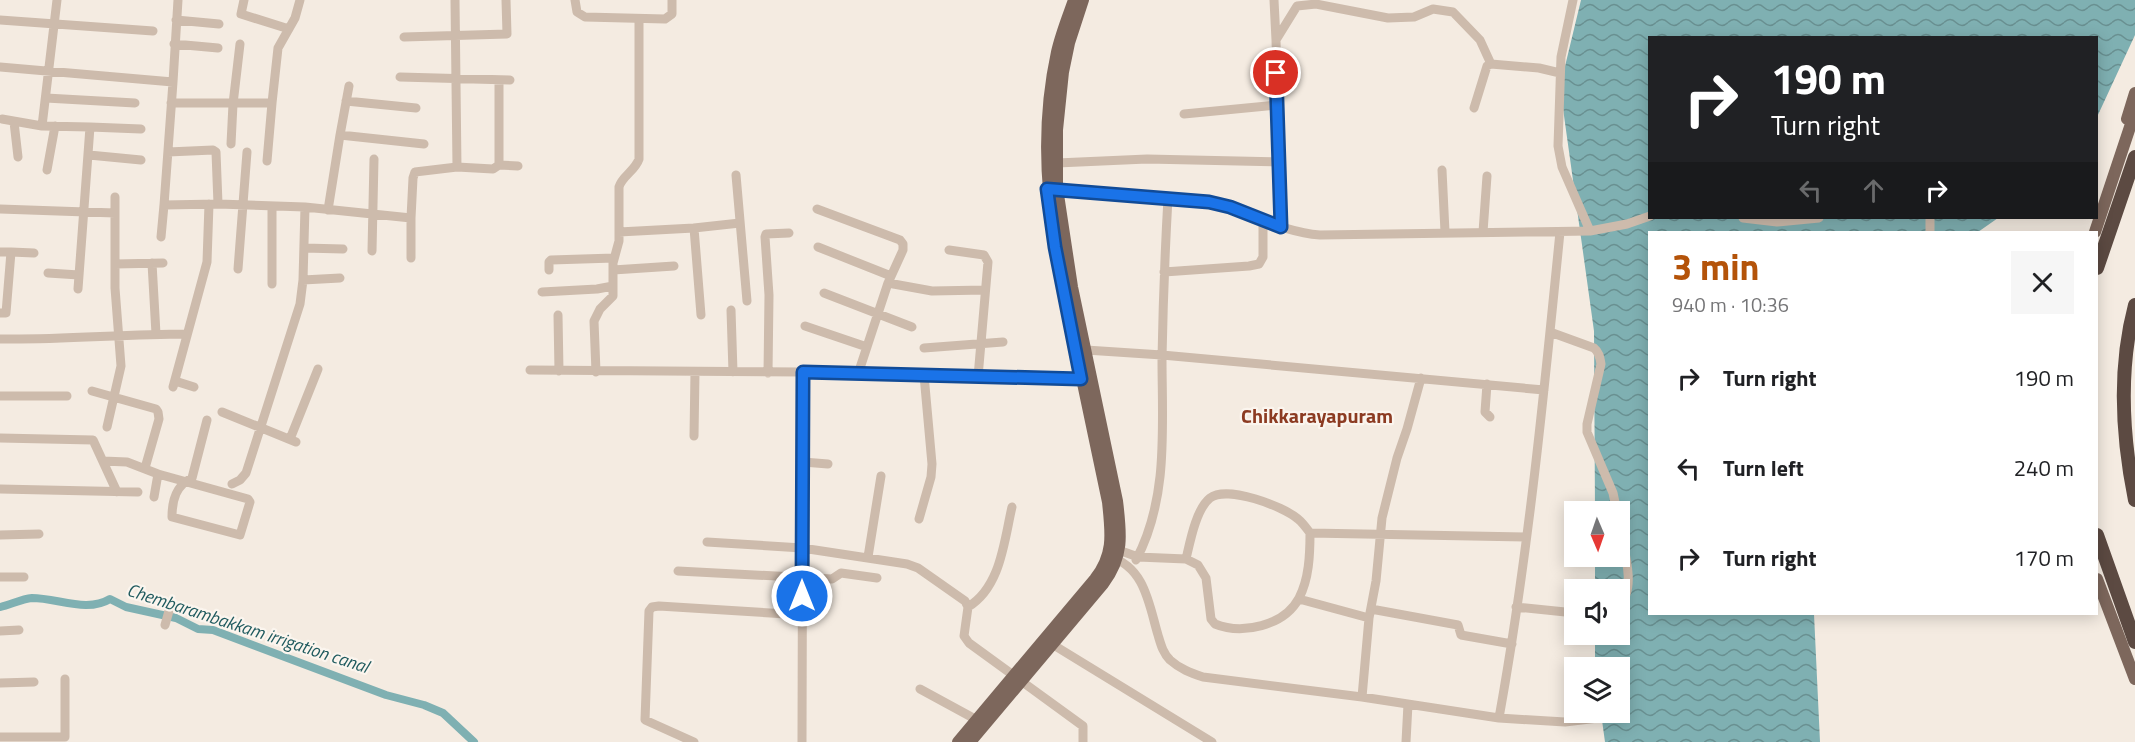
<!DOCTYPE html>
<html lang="en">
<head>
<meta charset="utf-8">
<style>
	body { margin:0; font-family:"Titillium Web",sans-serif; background:#f6f6f6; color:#202124; height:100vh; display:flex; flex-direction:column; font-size:22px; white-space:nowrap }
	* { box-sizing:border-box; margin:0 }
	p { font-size:20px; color:#757577 }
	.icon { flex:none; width:33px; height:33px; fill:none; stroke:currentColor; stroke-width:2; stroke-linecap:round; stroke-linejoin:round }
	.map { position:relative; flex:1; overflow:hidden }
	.side { position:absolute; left:1648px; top:231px; width:450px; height:384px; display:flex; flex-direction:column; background:#fff; border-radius:0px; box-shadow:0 3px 15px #0003 }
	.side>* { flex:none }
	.banner { position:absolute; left:1648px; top:36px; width:450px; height:183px; border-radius:0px; box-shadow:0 3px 15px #0003; background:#202124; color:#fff; overflow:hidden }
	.needle { width:39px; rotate:178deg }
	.buttons { position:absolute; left:1564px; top:501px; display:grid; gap:12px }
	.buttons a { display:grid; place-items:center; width:66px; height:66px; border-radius:0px; background:#fff; box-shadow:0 3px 15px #0003; font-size:30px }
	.pin { position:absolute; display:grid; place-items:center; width:51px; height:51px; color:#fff; margin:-26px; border:3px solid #fff; border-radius:50%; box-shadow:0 2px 6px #0007 }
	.me { position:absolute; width:66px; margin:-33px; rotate:0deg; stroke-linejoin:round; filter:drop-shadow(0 0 4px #0008) }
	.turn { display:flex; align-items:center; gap:21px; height:126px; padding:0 24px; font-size:27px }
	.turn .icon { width:78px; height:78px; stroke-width:2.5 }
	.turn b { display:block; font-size:42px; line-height:51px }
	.lanes { display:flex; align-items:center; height:57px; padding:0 24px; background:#0003; justify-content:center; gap:30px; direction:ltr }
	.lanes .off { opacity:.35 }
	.round { display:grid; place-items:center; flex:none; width:63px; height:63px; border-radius:0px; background:#f6f6f6 }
	.summary { display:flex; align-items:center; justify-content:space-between; height:102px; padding:0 24px }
	h1 { font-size:36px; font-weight:700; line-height:45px; color:#b45309 }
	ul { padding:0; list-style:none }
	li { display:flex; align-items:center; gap:18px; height:90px; padding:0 24px }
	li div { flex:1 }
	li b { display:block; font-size:22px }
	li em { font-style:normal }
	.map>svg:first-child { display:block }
	.water { fill:url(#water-waves) }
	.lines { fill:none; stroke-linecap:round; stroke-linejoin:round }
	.canal { stroke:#7fb0b2; stroke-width:8 }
	.minor { stroke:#cdbbac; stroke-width:9 }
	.major { stroke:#7d675c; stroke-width:12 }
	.highway { stroke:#5c4a42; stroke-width:14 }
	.route-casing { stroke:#114b97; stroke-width:15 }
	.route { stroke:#1a73e8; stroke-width:10 }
	.labels { text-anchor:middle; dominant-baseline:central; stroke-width:4.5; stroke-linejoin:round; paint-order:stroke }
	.water-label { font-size:18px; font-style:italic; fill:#1f5a5e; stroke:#fbf5ee }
	.quarter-label { font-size:20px; font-weight:bold; fill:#8c3b22; stroke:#fbf5ee }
</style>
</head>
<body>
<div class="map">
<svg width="2135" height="742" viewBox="0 0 2135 742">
	<defs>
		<pattern id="water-waves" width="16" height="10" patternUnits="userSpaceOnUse" patternTransform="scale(1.5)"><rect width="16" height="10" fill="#7fb0b2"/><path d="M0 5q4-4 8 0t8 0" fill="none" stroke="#699091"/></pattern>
	</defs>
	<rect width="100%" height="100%" fill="#f4ebe1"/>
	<path class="water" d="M1581,0H2135V35L2097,117V38H1650V218H1998L1978,232H1650V614H1814L1820,742H1605L1601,713L1620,712V668L1595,667V635L1620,634V590L1595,589V557L1620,556V512L1595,511L1594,331L1560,87Z"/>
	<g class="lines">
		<path class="canal" d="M0,607C10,605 21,599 32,598C58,598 87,613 110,599L126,607L176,618L198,629L213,630L386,695L424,705L443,713L474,742"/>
		<path class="minor" d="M244,0L241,14L289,29
			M455,0L457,167
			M575,0L577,12L585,17L665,19L672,14V0
			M1274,0L1276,40
			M1573,0L1561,57L1558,146L1562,167L1590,231
			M0,20L153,31
			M176,20L219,24
			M404,37L507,34L506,0
			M174,44L218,48
			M0,67L173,82L164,205L218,204L305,207L411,218L413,178L415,172L457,167L493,169L499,165V80
			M400,77L510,80
			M173,82L178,0
			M46,98L135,103
			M346,101L416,108
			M171,103H272L267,161
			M272,103L278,48L295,18L300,0
			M1474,108L1487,66L1491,64L1539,68L1560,73
			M1184,114L1277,105
			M2,119L42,126L90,127
			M14,122L18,157
			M42,126L57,0
			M340,135L349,86
			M231,144L233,104L240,44
			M168,152L213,150L216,152L218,204
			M89,155L141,160
			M1057,163L1147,159L1280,162
			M499,165L518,166
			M47,170L55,126
			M1442,170L1445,232
			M736,175L747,301
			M1051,189L1209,202C1247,211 1281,232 1320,235L1590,231L1627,224L1650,216
			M0,209L115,213
			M817,209L900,240L903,244V250L888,283L858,374
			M328,210L340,135L424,144
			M411,218V258
			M1743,218L1777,222L1819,218
			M1281,227L1276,40L1297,6L1316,4L1388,18L1414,17L1433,9L1453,12L1480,40L1491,64
			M694,228L740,223
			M619,232L694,228L701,315
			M1483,232L1487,176
			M1930,232V218
			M161,237L164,205
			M818,247L891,276
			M304,248L343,249
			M949,250L984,255L988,262L978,377
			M372,251L374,159
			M0,252H11L6,313H0
			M11,252L34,253
			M152,263L156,334
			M115,264L163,263
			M238,269L247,152
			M549,270V262L551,260L614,258
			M613,270L674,266
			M1164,272L1249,266L1259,264L1263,257V219
			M48,273L79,275
			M303,280L340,278
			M888,283L932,291L985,290
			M272,284V206
			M78,289L90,127L141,129
			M542,292L597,289L613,286
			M824,293L912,327
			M731,310L733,372
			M558,315L559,371
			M805,326L867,347
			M1550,332L1594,348C1599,352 1600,357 1601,364L1587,424V432L1613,493L1617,512
			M0,339C62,340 124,334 186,334
			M924,348L1003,342
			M1086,350L1162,355L1544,390
			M530,370L803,372L1088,378
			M596,372L594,321L600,309L613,296V263L619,241V187C622,176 635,171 639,159V19
			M768,373L769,295L765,237L766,234L789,233
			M175,381L194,387
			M1487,384L1485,412L1490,417
			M173,387L207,262L209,204
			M92,391L156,409L158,412L159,419L145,468
			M0,396H67
			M222,412L296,442
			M107,427L121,366L115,288V197
			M694,436L695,372
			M0,438L93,440L117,492
			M290,439L318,369
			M103,461L127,462L158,474L154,497
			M803,462L828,464
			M158,474L248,499L250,502L240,535L172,517C172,500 176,485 192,478L207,420
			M232,484L240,480L246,473L300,304L303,280L305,207
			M0,489L138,492
			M919,519L931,477L932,464L924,375
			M1620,528C1623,547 1637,589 1620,603
			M0,535L39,534
			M707,542L802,548L907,564L918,568L965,601L968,607L964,636L969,643L1083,726V742
			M1113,548L1138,557L1186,559L1198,565L1206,578L1211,619L1215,624C1242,635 1284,626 1299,598C1309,579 1310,555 1310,533L1525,537
			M868,557L881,476
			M1110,557C1145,567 1149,605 1158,635C1161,645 1163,653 1170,660C1180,669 1191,673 1203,677L1362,697L1499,718C1528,557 1544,394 1560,232
			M1186,559C1190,542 1196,509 1210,498C1227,485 1283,506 1298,519C1303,523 1307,529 1310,533
			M1136,560C1169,498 1162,426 1162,358C1163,305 1165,251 1168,198
			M678,571L832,579L841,573L877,578
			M0,577H24
			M1299,599L1369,618L1362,697
			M968,607C1001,587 1004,541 1012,507
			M1516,607L1575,613
			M1371,609L1458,625L1461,635L1512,644
			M1369,618L1376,581L1382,518L1397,458L1407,429L1421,378
			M165,625L169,611
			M0,631L19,630
			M1047,641L1212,742
			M0,683L34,682
			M920,689L977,720
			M1499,718L1565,722L1598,718
			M0,737H65V679
			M694,742L645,720L649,611L652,607L659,606L802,615
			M802,742L803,372
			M1406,742L1408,704"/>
		<path class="major" d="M2127,119L2135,93
			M2095,232L2135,112
			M2097,579L2135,679
			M958,742L1095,579C1115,554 1111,532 1108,502C1097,451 1087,401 1076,350C1055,248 1034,157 1057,52C1061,34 1068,17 1074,0
			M970,742L1103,584C1124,556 1121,534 1117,501L1072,287L1057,188V130L1063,72L1069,43L1083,0"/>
		<path class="highway" d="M2097,268L2135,157
			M2135,305C2118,369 2122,436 2135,500
			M2097,535L2135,642"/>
	</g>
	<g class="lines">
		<g class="route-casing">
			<path id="route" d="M802,596L803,372L1081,379L1055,247L1047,189L1209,202L1230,207L1281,227L1276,73"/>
		</g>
		<use href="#route" class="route"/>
	</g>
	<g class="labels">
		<g class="water-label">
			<text transform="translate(248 628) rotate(18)">Chembarambakkam irrigation canal</text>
		</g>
		<g class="quarter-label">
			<text x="1317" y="415">Chikkarayapuram</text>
		</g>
	</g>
</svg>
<div class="buttons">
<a><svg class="needle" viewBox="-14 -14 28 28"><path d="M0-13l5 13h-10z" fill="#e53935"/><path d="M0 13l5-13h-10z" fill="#757577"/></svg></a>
<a><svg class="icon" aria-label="sound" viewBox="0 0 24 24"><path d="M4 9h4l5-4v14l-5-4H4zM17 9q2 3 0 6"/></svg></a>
<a><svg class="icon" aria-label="layers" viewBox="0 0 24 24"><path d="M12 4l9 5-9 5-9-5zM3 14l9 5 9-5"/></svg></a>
</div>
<div class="pin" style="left:1276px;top:73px;background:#d93025"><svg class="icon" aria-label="arrive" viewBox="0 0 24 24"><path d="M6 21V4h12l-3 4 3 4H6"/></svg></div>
<svg class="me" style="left:802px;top:596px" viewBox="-20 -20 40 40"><circle r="17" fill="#1a73e8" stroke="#fff" stroke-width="3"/><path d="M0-11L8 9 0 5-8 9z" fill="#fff"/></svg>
<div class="banner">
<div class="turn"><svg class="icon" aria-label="right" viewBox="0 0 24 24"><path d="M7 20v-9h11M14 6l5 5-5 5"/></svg><div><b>190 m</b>Turn right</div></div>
<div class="lanes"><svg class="icon off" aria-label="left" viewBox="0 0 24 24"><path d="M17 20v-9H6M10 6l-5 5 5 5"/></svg><svg class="icon off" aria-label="ahead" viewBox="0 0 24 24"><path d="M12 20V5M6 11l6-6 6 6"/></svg><svg class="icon" aria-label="right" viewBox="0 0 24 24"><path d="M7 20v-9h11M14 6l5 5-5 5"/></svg></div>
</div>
<section class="side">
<div class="summary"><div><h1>3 min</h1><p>940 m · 10:36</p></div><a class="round"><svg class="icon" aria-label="close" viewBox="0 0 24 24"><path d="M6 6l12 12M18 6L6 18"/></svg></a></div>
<ul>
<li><svg class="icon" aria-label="right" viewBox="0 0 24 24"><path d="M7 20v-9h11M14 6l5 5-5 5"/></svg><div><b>Turn right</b></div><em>190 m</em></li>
<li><svg class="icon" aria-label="left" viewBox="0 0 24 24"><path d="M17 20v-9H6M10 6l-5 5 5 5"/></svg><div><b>Turn left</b></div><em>240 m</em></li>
<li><svg class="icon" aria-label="right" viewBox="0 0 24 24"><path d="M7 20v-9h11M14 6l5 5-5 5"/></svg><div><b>Turn right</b></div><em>170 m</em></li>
</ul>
</section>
</div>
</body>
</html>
